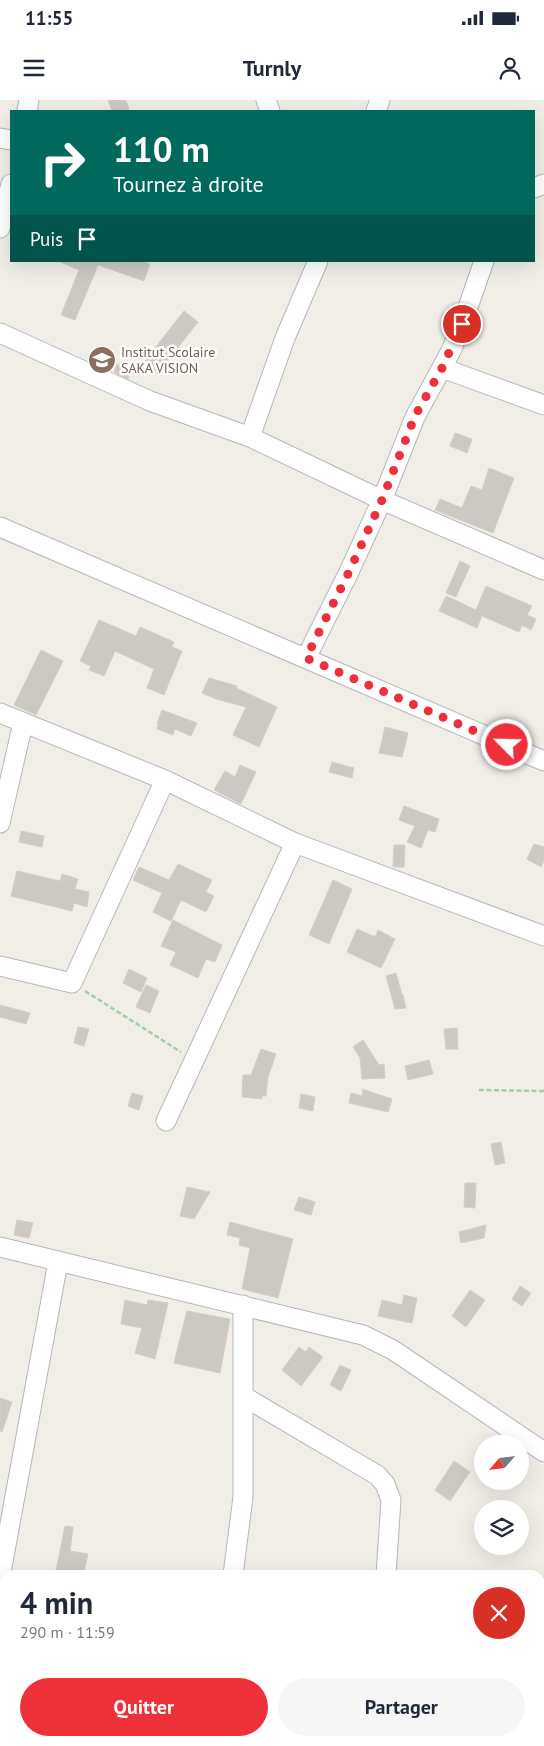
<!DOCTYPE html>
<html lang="fr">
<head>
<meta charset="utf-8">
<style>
	body { margin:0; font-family:"PT Sans",sans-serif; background:#f6f6f7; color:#1f2937; height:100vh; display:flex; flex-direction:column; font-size:19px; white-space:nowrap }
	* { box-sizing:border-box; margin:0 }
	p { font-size:16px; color:#747a83 }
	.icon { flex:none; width:28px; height:28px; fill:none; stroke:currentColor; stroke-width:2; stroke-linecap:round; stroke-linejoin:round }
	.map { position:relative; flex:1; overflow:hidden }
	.panel { position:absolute; left:0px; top:1470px; width:545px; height:176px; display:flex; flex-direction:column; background:#fff; border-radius:15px 15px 0 0; box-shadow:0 5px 20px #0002 }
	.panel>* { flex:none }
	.guide { position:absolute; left:10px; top:10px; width:525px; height:152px; border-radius:0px; box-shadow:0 5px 20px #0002; background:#00695c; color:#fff; overflow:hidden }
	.needle { width:32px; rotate:242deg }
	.fabs { position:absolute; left:474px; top:1335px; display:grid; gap:10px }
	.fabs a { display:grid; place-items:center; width:55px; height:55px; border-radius:50%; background:#fff; box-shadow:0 5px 20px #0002; font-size:25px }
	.pin { position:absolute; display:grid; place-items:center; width:42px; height:42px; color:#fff; margin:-21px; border:2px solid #fff; border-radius:50%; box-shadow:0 1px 5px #0007 }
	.me { position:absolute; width:55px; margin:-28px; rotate:293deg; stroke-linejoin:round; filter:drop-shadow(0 0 4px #0008) }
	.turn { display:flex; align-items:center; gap:18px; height:105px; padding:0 20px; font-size:22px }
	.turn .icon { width:65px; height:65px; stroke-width:2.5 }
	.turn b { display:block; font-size:35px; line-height:42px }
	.then { display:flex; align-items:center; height:48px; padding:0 20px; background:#0003; gap:10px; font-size:19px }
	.round { display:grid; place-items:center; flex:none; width:52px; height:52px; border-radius:26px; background:#f6f6f7 }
	.headline { display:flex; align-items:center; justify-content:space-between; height:85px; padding:0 20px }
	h1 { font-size:30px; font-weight:700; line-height:38px }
	.cta { display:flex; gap:10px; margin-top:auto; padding:10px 20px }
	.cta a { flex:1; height:58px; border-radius:30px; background:#ee303b; color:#fff; font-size:20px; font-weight:700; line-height:58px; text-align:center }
	.cta a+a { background:#f6f6f7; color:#1f2937 }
	.status { display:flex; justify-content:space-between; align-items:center; height:35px; padding:0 25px; background:#fff; direction:ltr }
	.status svg { height:14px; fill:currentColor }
	header { display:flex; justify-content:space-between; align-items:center; height:65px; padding:0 20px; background:#fff; font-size:22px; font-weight:700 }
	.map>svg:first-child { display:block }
	.building { fill:#ccc8c3; stroke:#d6cec5 }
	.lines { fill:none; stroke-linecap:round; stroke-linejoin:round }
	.minor-casing { stroke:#b4b8bb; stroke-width:21 }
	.path { stroke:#9fcfa5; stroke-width:2.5; stroke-dasharray:5 2.5; stroke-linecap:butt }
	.minor { stroke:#fff; stroke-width:19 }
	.route { stroke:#ee303b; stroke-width:9; stroke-dasharray:0 16.2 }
	.labels { text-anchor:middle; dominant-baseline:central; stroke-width:5; stroke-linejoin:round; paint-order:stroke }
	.education-label { font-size:14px; fill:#785e54; stroke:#fff; text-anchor:start }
</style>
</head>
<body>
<div class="status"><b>11:55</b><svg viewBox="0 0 49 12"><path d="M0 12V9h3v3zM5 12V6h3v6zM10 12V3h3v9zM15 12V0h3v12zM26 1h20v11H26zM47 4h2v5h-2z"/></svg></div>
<header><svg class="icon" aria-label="menu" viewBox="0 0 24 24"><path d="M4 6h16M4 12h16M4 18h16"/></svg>Turnly<svg class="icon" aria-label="person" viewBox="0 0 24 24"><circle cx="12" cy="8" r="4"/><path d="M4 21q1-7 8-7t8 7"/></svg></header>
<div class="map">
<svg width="544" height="1646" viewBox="0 0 544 1646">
	<rect width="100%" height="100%" fill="#f1ede7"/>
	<path class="building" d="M108,0H126L129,9L122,11H112Z
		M58,161H142L150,164L144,181L98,165L75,220L61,215L79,170Z
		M184,211L198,222L157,274L143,263Z
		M117,264L131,269L128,279L114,272Z
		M455,333L472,339L467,353L450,346Z
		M489,368L514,378L493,433L435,410L440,399L462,408L471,386L482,390Z
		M460,461L470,466L456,497L446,493Z
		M486,486L532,506L527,515L536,519L531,530L522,525L519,532L482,516L477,528L439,511L446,496L476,510Z
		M99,520L136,536L140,527L174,542L172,547L182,551L164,595L147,588L154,569L115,551L104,576L89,570L91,566L80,561Z
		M41,550L63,561L36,615L14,605Z
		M209,578L237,586L236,588L277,607L259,647L233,635L246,607L216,599L202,593Z
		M162,610L197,623L191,636L175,629L173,635L157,629L158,625L157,624Z
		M385,627L408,633L402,657L379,653Z
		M332,662L354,668L352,678L329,672Z
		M240,665L256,672L241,704L214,690L225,671L235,677Z
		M404,706L439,719L435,732L428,730L421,748L407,742L415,726L399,720Z
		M21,731L44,736L42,747L19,742Z
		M534,744L544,747V761L541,767L527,759Z
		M394,745H405L404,767H393Z
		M178,764L212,780L206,792L214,796L206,812L181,800L171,821L153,812L162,793L133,780L139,767L169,780Z
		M17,771L60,781L62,774L78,779L75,789L89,792L87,807L74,803L72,811L11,796Z
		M333,780L352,789L329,844L309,835Z
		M173,820L222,845L215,862L206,859L198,878L170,865L176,852L161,846Z
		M357,829L375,837L378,830L395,839L381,868L347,852Z
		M129,869L147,878L141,892L123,883Z
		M396,873L402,895H403L406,908L395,909L386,876Z
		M146,885L159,891L150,913L136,907Z
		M0,905L30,913L26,924L0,917Z
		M78,927L89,929L84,946L74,943Z
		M457,928L458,949H446L444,929Z
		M363,940L379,965L384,964L385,978L362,979L360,958L353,947Z
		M261,949L276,954L268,977L266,996H262V999L242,997L243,975H251Z
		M429,960L433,974L408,980L405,966Z
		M362,989L392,999L388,1012L349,1003L351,993L363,996Z
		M132,993L143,996L139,1010L128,1006Z
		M301,994L315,997L313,1011L299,1008Z
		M501,1042L505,1063L495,1065L491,1044Z
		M465,1083H476L475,1108L464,1107Z
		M187,1087L210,1092L194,1119L180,1116Z
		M299,1097L315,1102L311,1115L294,1110Z
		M17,1120L33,1123L29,1138L14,1135Z
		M230,1122L293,1139L278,1198L242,1189L250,1148L239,1145L240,1138L227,1135Z
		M486,1125L484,1138L461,1143L459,1132Z
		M520,1186L531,1193L522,1206L512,1199Z
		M470,1190L485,1200L466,1227L452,1216Z
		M404,1195L417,1198L412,1223L378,1216L382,1200L402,1205Z
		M125,1200L147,1205L148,1200L168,1203L155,1259L135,1253L142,1228L121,1224Z
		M187,1211L230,1219L220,1273L174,1263Z
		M299,1247L306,1252L309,1247L323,1257L301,1286L282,1270Z
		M340,1265L351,1270L341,1291L330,1285Z
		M0,1298L12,1302L2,1332L0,1331Z
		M454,1361L470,1372L450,1401L435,1390Z
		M65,1426L73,1427L70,1451L88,1454L83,1475H55Z"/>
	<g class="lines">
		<g class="minor-casing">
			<path id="minor" d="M266,0L270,11
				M27,11L29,0
				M376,11L380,0
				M0,38L11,40
				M534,88L544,84
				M0,128L11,84
				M0,233L150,301L250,337L382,400L544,470
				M442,268L544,305
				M250,337L285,238L318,161
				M0,427L544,661
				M306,558L348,474L382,400L415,317L452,249L467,210L484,161
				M0,613L165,680L295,743L544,836
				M0,723L23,623
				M0,866L72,883L165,680
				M166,1021L295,743
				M0,1147L363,1235L393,1250L544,1352
				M243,1296L377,1375L385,1384L391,1400L386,1475
				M233,1475L243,1397V1205
				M0,1478L58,1162
				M0,1625L5,1624
				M94,1641V1646
				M431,1641L470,1646"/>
		</g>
		<path class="path" d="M85,891L181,952
			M479,990L544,991"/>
		<use href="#minor" class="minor"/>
	</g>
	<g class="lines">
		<path class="route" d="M462,224L442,268L415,316L382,400L348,474L306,558L507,645"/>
	</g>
	<defs>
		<g id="school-disc" transform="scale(1.4375)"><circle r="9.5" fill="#8d6e63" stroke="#fff"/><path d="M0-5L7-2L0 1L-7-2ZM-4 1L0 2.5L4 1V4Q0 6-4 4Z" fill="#fff"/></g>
	</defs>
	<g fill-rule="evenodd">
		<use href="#school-disc" x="102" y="260"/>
	</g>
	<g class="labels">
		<g class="education-label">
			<text x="121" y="252">Institut Scolaire<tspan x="121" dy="16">SAKA VISION</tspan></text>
		</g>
	</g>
</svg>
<div class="fabs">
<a><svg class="needle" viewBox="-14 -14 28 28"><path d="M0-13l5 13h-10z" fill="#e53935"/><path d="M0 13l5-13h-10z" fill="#747a83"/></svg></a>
<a><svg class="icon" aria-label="layers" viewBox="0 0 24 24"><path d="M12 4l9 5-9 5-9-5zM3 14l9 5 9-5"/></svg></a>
</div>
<div class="pin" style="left:462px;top:224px;background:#d93025"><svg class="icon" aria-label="arrive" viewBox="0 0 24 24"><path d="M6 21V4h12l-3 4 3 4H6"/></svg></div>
<svg class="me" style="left:507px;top:645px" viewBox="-20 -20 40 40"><circle r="17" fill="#ee303b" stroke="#fff" stroke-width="3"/><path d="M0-11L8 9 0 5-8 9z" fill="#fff"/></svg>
<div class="guide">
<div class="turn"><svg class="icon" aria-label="right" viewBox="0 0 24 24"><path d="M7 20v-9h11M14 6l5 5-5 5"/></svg><div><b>110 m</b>Tournez à droite</div></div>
<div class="then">Puis<svg class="icon" aria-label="arrive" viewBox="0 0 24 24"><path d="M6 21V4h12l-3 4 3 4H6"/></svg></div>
</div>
<section class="panel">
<div class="headline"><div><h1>4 min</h1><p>290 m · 11:59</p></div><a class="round" style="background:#d93025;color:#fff"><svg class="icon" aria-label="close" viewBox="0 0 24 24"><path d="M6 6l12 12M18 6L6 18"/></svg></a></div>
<div class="cta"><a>Quitter</a><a>Partager</a></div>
</section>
</div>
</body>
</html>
